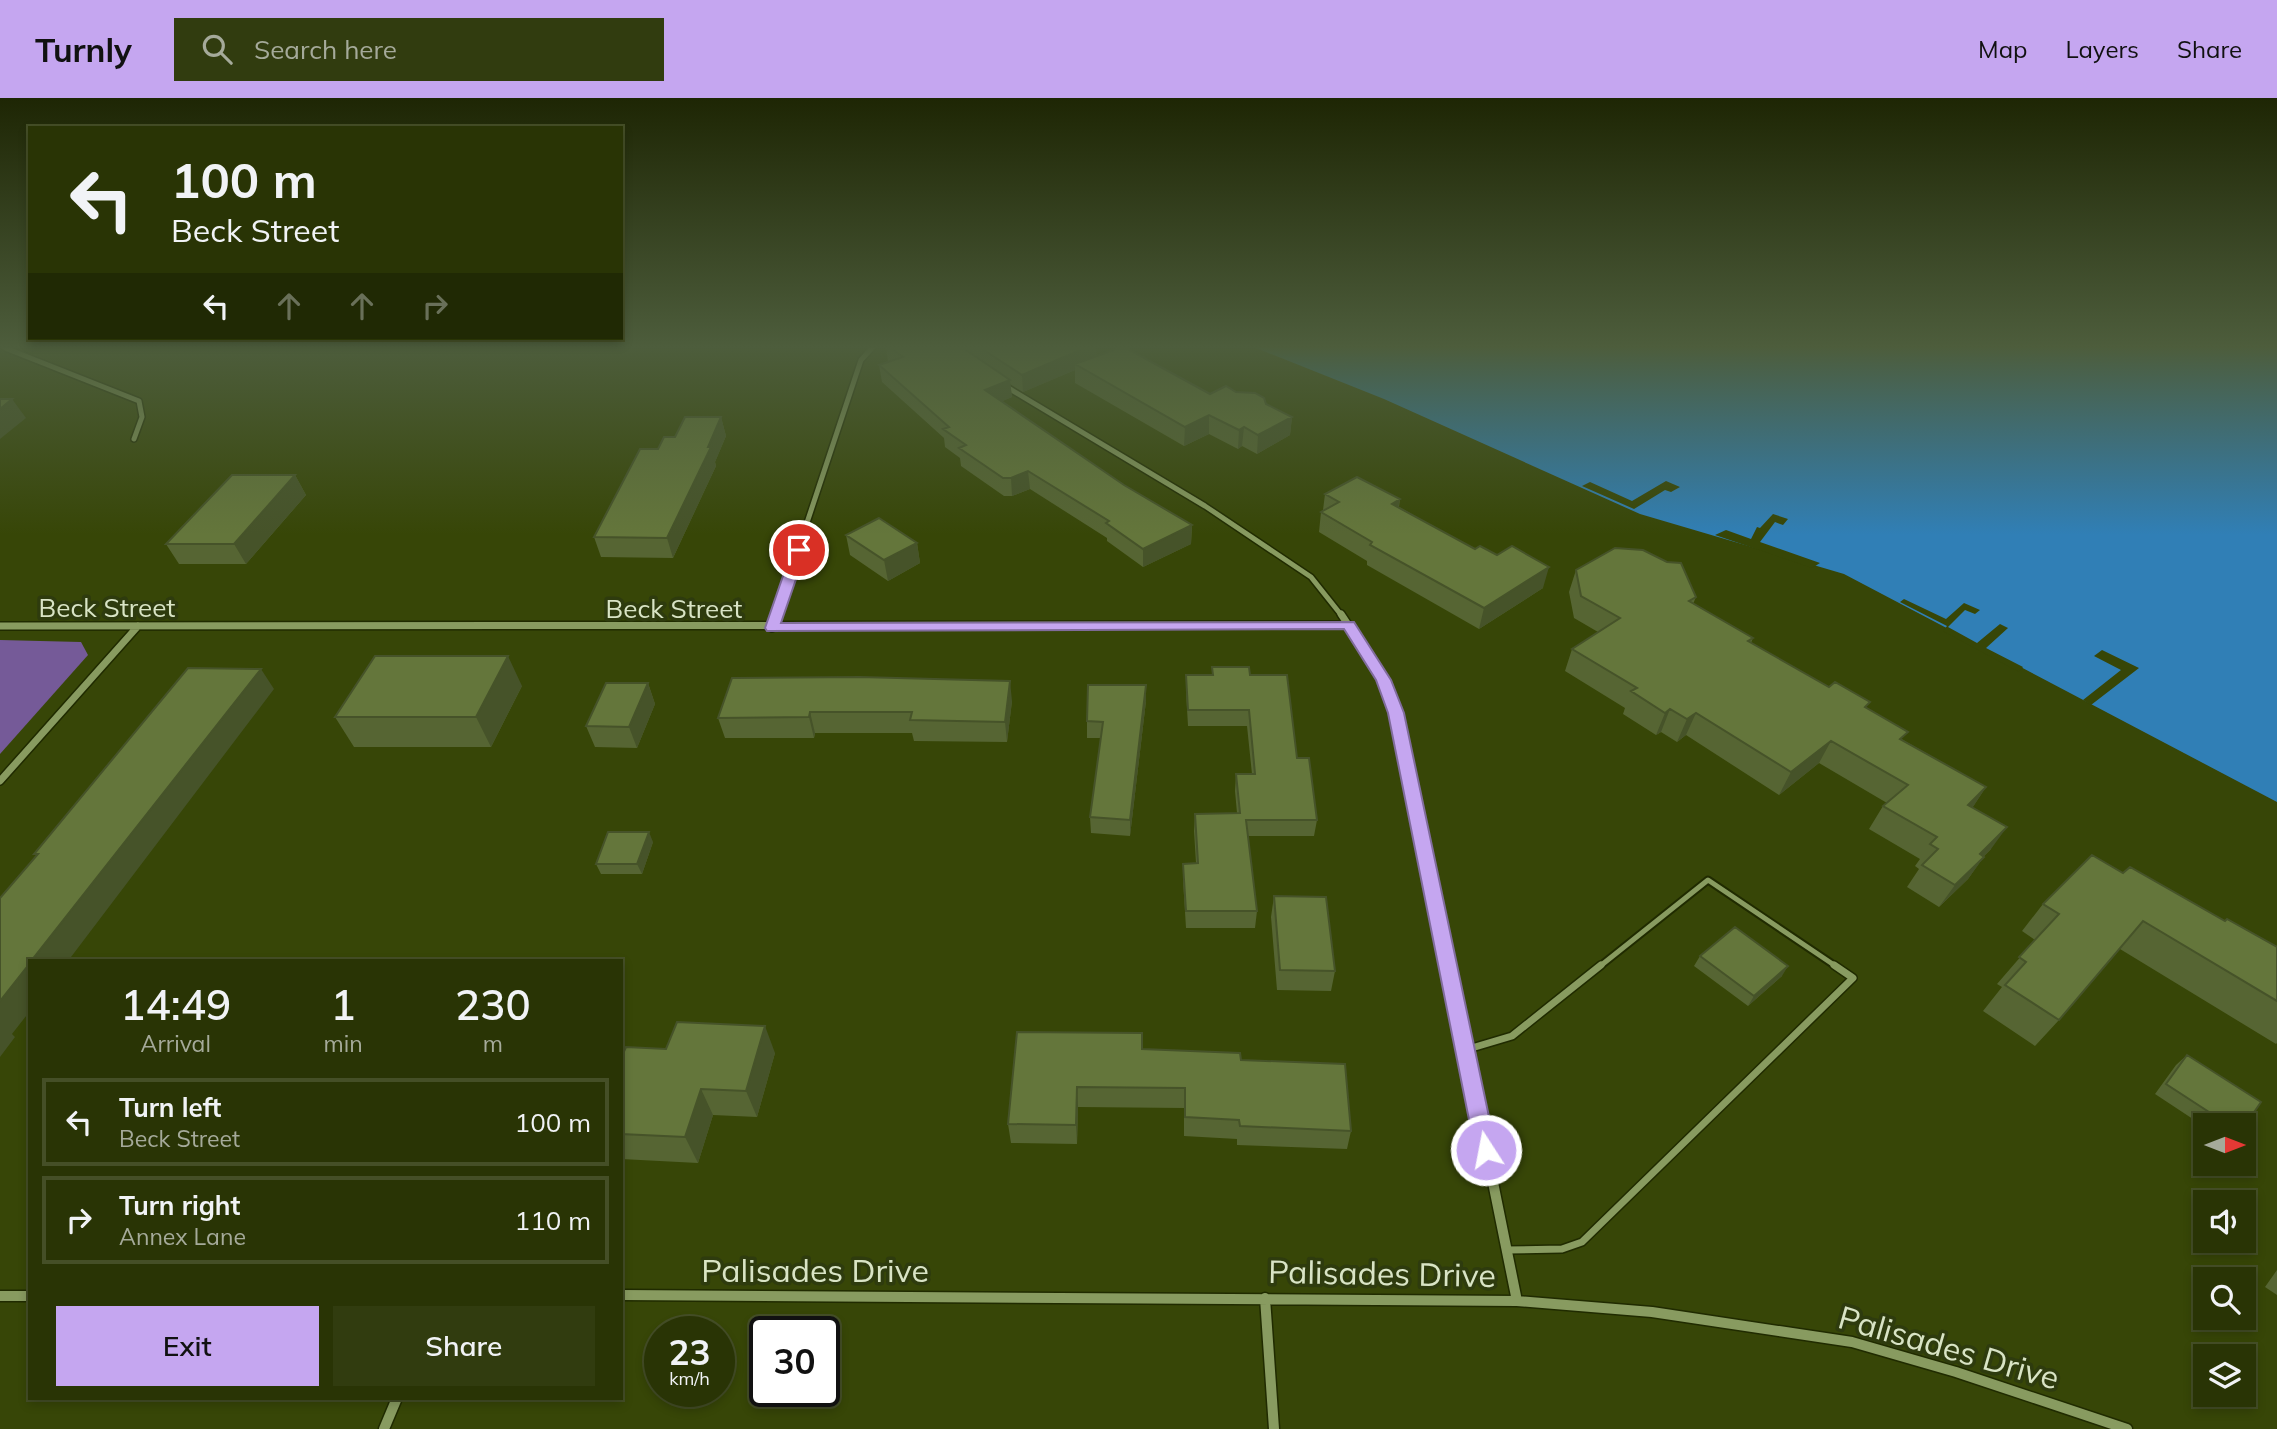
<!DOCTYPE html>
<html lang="en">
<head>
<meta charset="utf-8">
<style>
	body { margin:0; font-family:Mulish,sans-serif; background:#313c0f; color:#f1f3f6; height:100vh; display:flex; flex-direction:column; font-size:26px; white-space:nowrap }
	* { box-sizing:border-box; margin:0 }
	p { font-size:23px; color:#a5aa9a }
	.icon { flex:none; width:38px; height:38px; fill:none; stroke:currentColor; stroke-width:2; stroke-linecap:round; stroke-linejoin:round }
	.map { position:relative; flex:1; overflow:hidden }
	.panel { position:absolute; left:28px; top:861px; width:595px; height:441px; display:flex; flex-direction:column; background:#293405; border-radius:0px; box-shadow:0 4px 10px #0003,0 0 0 2px #454f27 }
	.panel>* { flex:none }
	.top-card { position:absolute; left:28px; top:28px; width:595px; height:214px; border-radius:0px; box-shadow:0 4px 10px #0003,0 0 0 2px #454f27; background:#293405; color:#f1f3f6; overflow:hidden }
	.needle { width:46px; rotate:90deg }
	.tools { position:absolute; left:2193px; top:1015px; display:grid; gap:14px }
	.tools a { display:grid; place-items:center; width:63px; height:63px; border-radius:0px; background:#293405; box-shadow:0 4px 10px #0003,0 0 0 2px #454f27; font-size:35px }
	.speed { position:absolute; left:644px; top:1218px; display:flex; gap:14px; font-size:35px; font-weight:700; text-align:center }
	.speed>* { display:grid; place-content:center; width:91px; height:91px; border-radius:50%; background:#293405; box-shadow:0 4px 10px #0003,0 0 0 2px #454f27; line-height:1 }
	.speed small { font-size:18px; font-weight:400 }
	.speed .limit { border:4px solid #111; border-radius:10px; background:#fff; color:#111 }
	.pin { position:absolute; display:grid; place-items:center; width:60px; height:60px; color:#fff; margin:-30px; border:4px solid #fff; border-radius:50%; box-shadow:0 2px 7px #0007 }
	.me { position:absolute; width:77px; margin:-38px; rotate:349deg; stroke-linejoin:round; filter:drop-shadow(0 0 5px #0008) }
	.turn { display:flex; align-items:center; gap:24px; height:147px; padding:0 28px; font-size:32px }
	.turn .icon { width:91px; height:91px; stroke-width:2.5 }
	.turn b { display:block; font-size:49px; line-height:60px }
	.lanes { display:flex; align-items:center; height:66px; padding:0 28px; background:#0003; justify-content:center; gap:35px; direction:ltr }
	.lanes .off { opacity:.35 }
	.eta { display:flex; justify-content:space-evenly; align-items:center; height:119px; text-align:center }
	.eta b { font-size:42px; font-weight:600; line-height:49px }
	.primary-button { display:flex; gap:14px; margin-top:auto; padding:14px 28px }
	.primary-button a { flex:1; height:80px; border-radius:0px; background:#c5a6f0; color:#111; font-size:28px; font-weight:600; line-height:80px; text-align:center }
	.primary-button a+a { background:#313c0f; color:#f1f3f6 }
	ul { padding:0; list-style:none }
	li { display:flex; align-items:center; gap:21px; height:88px; margin:0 14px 10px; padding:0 14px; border:4px solid #454f27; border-radius:0px }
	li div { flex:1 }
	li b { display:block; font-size:26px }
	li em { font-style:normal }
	header { display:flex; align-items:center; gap:42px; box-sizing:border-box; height:98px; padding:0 35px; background:#c5a6f0; color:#111 }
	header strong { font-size:33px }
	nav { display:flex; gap:38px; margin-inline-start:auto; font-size:24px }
	.search { width:490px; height:63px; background:#313c0f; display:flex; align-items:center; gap:18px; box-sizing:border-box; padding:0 24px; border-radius:0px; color:#a5aa9a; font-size:26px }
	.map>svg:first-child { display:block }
	.green { fill:#755a98 }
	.water { fill:#307fb6 }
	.pier { fill:#374607 }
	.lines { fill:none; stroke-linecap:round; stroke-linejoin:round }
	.service-far1-casing { stroke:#202b00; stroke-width:9 }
	.service-casing { stroke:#202b00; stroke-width:10 }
	.minor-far2-casing { stroke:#202b00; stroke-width:8 }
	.minor-far1-casing { stroke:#202b00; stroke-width:10 }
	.minor-casing { stroke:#202b00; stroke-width:13 }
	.service-far1 { stroke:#889b60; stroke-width:5 }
	.service { stroke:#889b60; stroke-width:7 }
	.minor-far2 { stroke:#889b60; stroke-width:5 }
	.minor-far1 { stroke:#889b60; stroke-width:7 }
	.minor { stroke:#889b60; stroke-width:10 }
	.wall { fill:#566533 }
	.shaded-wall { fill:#465329 }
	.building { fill:#64763b; stroke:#465329; stroke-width:2 }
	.route { fill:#c5a6f0; stroke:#806c9c; stroke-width:2 }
	.labels { text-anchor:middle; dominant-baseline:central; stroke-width:7; stroke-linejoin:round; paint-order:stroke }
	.street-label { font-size:26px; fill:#d9e4c5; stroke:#2e3b0e }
	.near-street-label { font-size:32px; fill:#d9e4c5; stroke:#2e3b0e }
</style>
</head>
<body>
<header>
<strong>Turnly</strong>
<div class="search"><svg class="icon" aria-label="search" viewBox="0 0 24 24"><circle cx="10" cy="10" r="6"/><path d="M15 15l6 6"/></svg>Search here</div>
<nav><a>Map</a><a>Layers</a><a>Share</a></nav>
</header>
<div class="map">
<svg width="2277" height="1331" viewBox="0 0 2277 1331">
	<rect width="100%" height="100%" fill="#374607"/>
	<path class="green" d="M0,542L81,544L88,557L0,656Z"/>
	<path class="water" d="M1256,250H2277V704L1844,476L1640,416L1384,301Z"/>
	<path class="pier" d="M1666,383L1680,389L1671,394L1665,392L1634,411L1582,388L1590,384L1632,403Z
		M1773,416L1788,421L1783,427L1775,424L1760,444L1820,465L1812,470L1715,437L1726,432L1751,441L1757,429L1760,430Z
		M1904,501L1946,521L1964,505L1980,512L1975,516L1965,512L1948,529L1977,545L2000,526L2008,530L1986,550L2023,569L2019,574L1943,533L1947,528L1900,504Z
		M2102,552L2139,570L2091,607L2083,602L2121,572L2094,558Z"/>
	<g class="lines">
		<g class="service-far1-casing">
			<path id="service-far1" d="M1599,869L1708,782L1837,869"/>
		</g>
		<g class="service-casing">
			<path id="service" d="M1465,952L1512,938L1601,867
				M1506,1152L1562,1151L1582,1144L1853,880L1834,867"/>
		</g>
		<g class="minor-far2-casing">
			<path id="minor-far2" d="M5,250L139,303L142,319L134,341
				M1005,288L1205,408L1311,479L1342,518
				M776,518L861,262L872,250"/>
		</g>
		<g class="minor-far1-casing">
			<path id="minor-far1" d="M1341,516L1384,581L1396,615L1450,869
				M0,528L1349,527
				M772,530L777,516
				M0,683L138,528"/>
		</g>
		<g class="minor-casing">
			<path id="minor" d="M1449,867L1517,1203
				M621,1197L1517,1203L1652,1214L1852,1244L1956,1274L2127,1331
				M0,1198H30
				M1265,1200L1274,1331
				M384,1331L397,1300"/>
		</g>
		<use href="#service-far1" class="service-far1"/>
		<use href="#service" class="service"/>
		<use href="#minor-far2" class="minor-far2"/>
		<use href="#minor-far1" class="minor-far1"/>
		<use href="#minor" class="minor"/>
	</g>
	<path class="wall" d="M886,250H1096V258L1210,296L1236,294L1266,306L1292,319L1290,337L1257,356L1242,348L1238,351L1209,336L1184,348L1075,285V272L1023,294L1010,286L1012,299L1002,303L1124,387L1192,427L1191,446L1143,469L1107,443V440L1030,391L1012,398H1004L961,368L960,360L945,349L944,340L882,284L879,267L889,264L888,263Z
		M721,319L726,338L715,364L716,368L673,460L601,459L594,439L658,351L675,339Z
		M295,377L306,397L246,466H179L166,446Z
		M1325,396L1400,401L1399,409L1543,490L1479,531L1367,467V463L1319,434L1321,414L1323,412Z
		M846,437L917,445L920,465L888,483L850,457Z
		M1576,472L1696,499L1693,506L1753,540L1751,545L1867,610L1903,642L1986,689L1972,710L1991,751L1984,758L1968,781L1939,809L1907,789L1919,771L1915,768L1920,761L1869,731L1883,708L1887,705L1819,665L1779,697L1686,637L1677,644L1661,634L1656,637L1623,616L1625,610L1565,573L1572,551L1598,534L1574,520L1569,494Z
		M1212,569L1250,577L1297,660L1317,722L1314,738H1248L1257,813L1255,830H1186L1183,782V766L1196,765L1194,733L1195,716L1237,715L1235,693L1236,676H1252L1247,628H1188L1186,594V577H1212Z
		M732,580L1012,603L1007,644L914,643L912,635H815L814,640H725L718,620Z
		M648,585L655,606L637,650L595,649L586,628Z
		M522,588L491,649H354L335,619Z
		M1146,603L1130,738L1091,735L1090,719L1101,640H1087V623Z
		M653,744L642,776H601L596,766Z
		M2123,775L2225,823L2277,849V945L2276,946L2120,851L2059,922L2035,948L1983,913L2002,889L1997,886L2035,842L2022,833L2043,806Z
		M1274,798L1335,873L1331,893L1277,892L1271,819Z
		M1700,858L1782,878L1748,908L1694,868Z
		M1142,951L1241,962L1351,1033L1347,1051L1237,1047V1041L1184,1038V1010L1078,1009L1077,1046L1011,1045L1008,1026Z
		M775,955L757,1019L713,1017L698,1065L621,1061V960Z
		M2187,957L2244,1027H2205V1029L2155,996L2176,967Z
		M2277,1172V1197L2265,1189Z"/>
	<path class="shaded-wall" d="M1085,250H1096L1097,263L1075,266V272L1023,294L1022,277Z
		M1010,282L1012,299L987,310L985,292Z
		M12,301L26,320L0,341V311Z
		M1209,317V336L1184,348L1185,329Z
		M721,319L726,338L715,364L716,368L673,460L667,440Z
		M1292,319L1290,337L1257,356L1258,337Z
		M1244,329L1242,348L1238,351L1239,332Z
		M1028,373L1030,391L1012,398L1011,380Z
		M295,377L306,397L246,466L234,446Z
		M1400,401L1396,421L1392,406Z
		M1192,427L1191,446L1143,469V451Z
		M917,445L920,465L888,483L884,462Z
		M1549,469L1543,490L1479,531L1484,510Z
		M508,558L522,588L491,649L476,619Z
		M261,571L274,591L68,863H31Z
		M1010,583L1012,603L1007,644L1005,624Z
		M648,585L655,606L637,650L629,629Z
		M1146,587V603L1130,738V722Z
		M1670,611L1661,634L1656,637L1665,615Z
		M810,614L815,635L814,640L809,619Z
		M1696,615L1686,637L1677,644L1687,621Z
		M1831,643L1819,665L1779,697L1791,674Z
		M1986,689L1971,712L1968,707Z
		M2007,729L1991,751L1964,778L1980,756Z
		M649,734L653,744L642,776L637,766Z
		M1984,759L1968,781L1939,809L1955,787Z
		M30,865V913L12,936L15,939L0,959V903Z
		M1788,868L1782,878L1748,908L1754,898Z
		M765,928L775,955L757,1019L746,993Z
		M1077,989L1078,1009L1077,1046L1076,1027Z
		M701,991L713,1017L698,1065L685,1039Z"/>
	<path class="building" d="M891,250H963L1010,282L985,292L1124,387L1192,427L1143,451L1106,425L1109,423L1028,373L1011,380H1003L959,350L966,347L943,331L949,329L879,267L903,259Z
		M981,250H1085L1022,277Z
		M1119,250H1126L1210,296L1226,288L1236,294L1255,295L1264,300L1266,306L1292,319L1258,337L1244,329L1239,332L1209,317L1185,329L1075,266Z
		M0,301H12L0,311Z
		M685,319H721L708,349H711L667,440L594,439L640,351H658L664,339H675Z
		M232,377H295L234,446H166Z
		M1357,379L1400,401L1392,406L1475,451L1480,448L1497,457L1512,448L1549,469L1484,510L1370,447L1372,444L1321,414L1339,404L1325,396Z
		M879,420L917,445L884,462L846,437Z
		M1615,450L1643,452L1667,464L1681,465L1696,499L1689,503L1753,540L1748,543L1829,589L1835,584L1870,604L1865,609L1908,634L1900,641L1986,689L1968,707L2007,729L1980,756L1984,759L1955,787L1922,767L1938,751L1930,746L1937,739L1883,708L1908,687L1831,643L1791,674L1696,615L1687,621L1670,611L1665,615L1631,593L1637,590L1572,551L1620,520L1581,498L1576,472Z
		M375,558H508L476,619H335Z
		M1212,569H1249L1250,577H1287L1297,660H1309L1317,722H1246L1257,813H1186L1183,766L1198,765L1195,716L1240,715L1236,676H1255L1249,612H1188L1186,577H1213Z
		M188,570L261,571L31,863H30V865L0,903V800L38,756H34Z
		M860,579L1010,583L1005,624L910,622L912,614H810L809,619L718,620L732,580Z
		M606,585H648L629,629L586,628Z
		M1088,587H1146L1130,722L1090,719L1103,624L1087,623Z
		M608,734H649L637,766H596Z
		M2092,757L2123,775L2130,769L2225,823L2227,821L2277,849V903L2143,823L2059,922L2005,887L2026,864L2019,859L2059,816L2043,806Z
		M1274,798L1326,799L1335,873L1280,872Z
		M1735,829L1788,868L1754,898L1700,858Z
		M677,924L765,928L746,993L701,991L685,1039L621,1036V960L626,949L666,951Z
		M1017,934L1142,935V951L1240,955L1241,962L1345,966L1351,1033L1240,1028L1239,1022L1185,1019V990L1077,989L1076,1027L1008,1026Z
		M2187,957L2261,1004L2244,1029V1027H2229L2166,986Z"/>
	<linearGradient id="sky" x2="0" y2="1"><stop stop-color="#1e2604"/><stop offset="0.57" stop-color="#4d5d3c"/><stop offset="1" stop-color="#4d5d3c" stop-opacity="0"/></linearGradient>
	<rect width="2277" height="437" fill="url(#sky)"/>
	<path class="route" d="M799,448L806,452L781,525L1354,524L1391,582L1404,615L1496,1052L1493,1059L1486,1062L1478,1059L1475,1052L1388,615L1376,582L1344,531L767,533L765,530L792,452Z"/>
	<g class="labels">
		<g class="street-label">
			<text x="107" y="509">Beck Street</text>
			<text x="674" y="510">Beck Street</text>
		</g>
		<g class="near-street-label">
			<text x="815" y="1172">Palisades Drive</text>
			<text transform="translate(1382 1175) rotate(1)">Palisades Drive</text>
			<text transform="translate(1949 1249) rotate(16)">Palisades Drive</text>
		</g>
	</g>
</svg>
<div class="tools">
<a><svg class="needle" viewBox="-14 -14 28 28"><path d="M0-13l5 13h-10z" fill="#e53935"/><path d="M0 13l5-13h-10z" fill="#a5aa9a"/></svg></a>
<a><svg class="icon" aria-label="sound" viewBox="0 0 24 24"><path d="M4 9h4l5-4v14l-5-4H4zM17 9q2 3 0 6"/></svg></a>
<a><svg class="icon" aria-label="search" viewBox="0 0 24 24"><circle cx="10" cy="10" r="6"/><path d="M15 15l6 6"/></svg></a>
<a><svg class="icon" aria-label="layers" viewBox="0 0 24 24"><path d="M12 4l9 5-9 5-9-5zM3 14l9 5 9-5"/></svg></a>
</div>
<div class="speed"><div>23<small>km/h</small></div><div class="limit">30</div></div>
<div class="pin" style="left:799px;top:452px;background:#d93025"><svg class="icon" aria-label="arrive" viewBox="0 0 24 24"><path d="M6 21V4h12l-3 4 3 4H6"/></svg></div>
<svg class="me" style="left:1486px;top:1052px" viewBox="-20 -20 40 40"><circle r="17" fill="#c5a6f0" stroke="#fff" stroke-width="3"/><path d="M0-11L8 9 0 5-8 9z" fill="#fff"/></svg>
<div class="top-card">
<div class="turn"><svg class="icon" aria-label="left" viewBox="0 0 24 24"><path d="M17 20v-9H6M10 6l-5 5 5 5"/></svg><div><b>100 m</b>Beck Street</div></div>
<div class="lanes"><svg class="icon" aria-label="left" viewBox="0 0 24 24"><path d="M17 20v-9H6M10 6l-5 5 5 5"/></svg><svg class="icon off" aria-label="ahead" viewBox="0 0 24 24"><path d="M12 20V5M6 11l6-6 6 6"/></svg><svg class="icon off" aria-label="ahead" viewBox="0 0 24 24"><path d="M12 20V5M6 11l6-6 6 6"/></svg><svg class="icon off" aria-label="right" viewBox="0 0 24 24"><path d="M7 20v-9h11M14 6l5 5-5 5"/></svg></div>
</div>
<section class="panel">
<div class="eta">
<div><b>14:49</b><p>Arrival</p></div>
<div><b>1</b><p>min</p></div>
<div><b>230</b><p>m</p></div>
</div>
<ul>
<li><svg class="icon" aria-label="left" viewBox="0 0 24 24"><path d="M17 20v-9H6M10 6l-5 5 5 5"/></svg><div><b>Turn left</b><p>Beck Street</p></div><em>100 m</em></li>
<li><svg class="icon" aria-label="right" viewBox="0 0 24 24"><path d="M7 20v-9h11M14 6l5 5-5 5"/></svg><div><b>Turn right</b><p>Annex Lane</p></div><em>110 m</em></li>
</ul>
<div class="primary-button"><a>Exit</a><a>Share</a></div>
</section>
</div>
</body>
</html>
